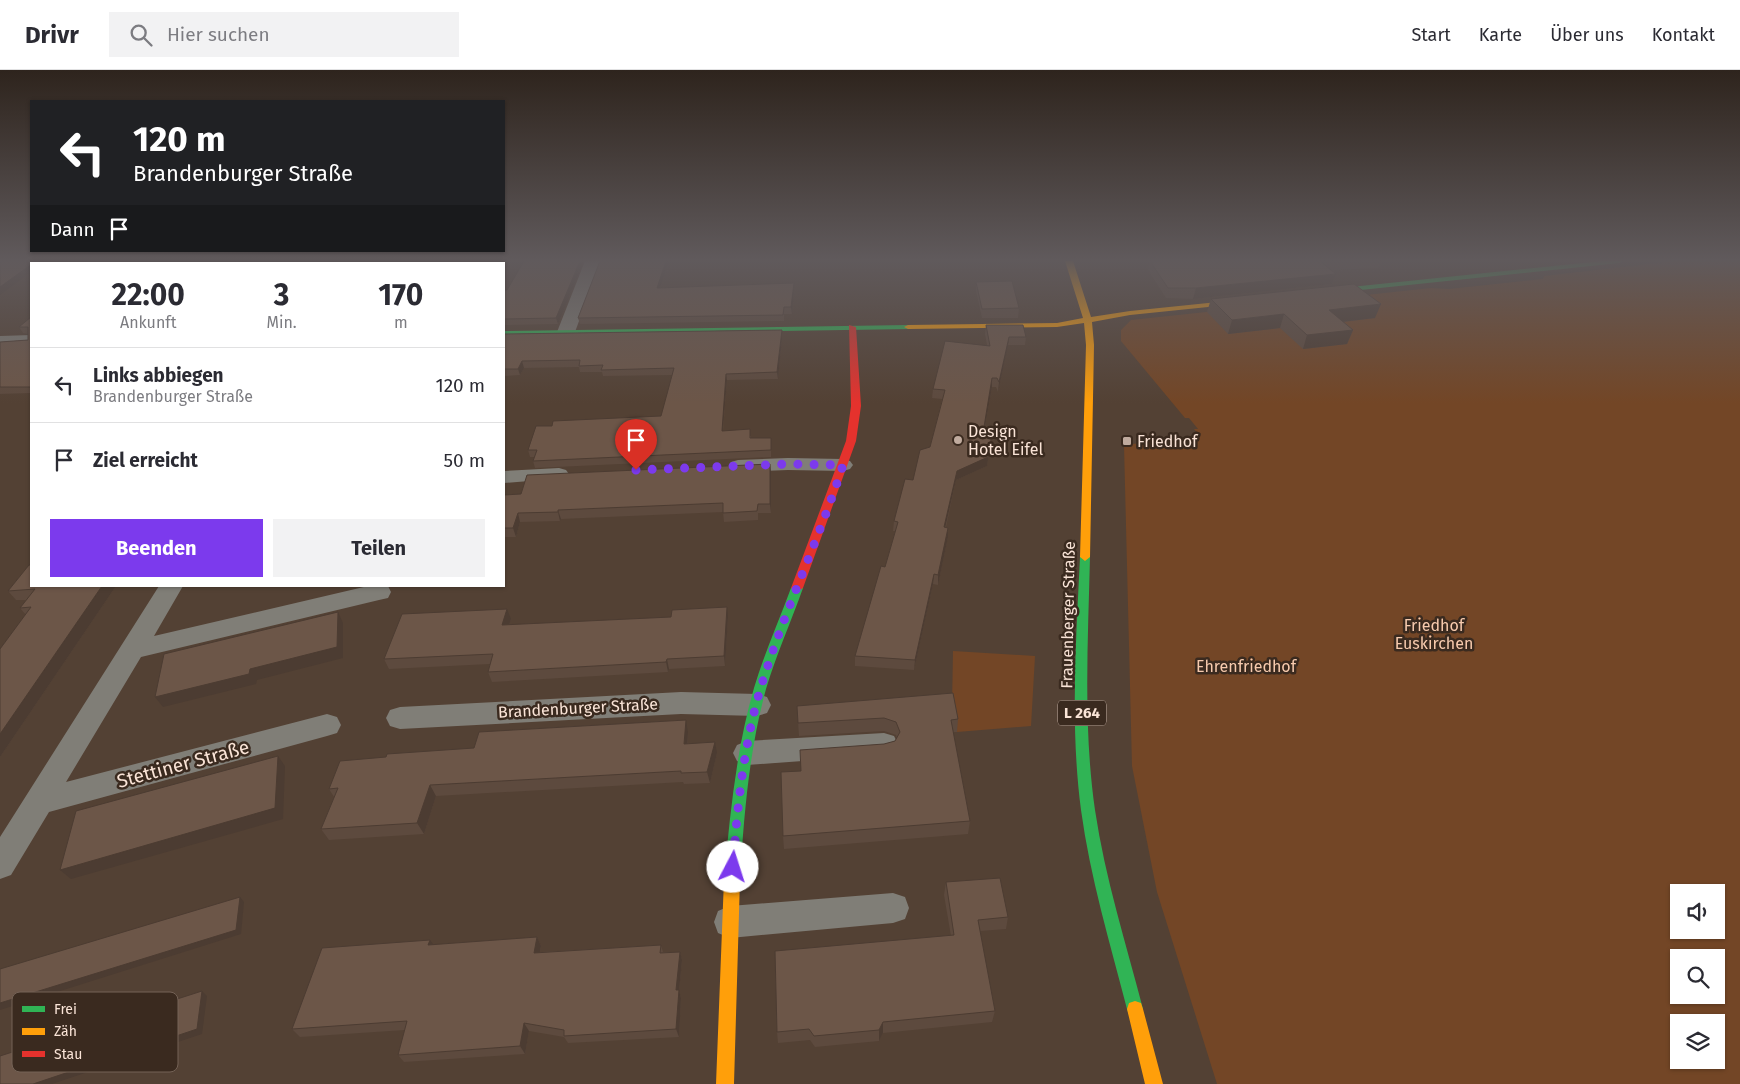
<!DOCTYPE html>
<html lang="de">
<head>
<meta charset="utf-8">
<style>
	body { margin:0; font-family:"Fira Sans",sans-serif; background:#f2f2f3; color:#2b2b33; height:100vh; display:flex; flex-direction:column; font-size:19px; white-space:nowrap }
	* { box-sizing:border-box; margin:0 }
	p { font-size:16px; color:#7c7c81 }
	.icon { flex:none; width:28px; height:28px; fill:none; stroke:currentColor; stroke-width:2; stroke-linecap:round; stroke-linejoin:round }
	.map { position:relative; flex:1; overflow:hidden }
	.sheet { position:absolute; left:30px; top:192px; width:475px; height:325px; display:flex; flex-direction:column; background:#fff; border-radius:0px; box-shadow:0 1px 4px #0004 }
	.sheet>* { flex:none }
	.top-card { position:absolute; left:30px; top:30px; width:475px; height:152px; border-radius:0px; box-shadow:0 1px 4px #0004; background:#202124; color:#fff; overflow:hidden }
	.fabs { position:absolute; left:1670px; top:814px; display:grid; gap:10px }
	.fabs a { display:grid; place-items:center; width:55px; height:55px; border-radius:0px; background:#fff; box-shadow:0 1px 4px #0004; font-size:25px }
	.pin { position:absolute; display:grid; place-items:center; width:42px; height:42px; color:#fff; margin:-51px -21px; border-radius:50% 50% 50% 0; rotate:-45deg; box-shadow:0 0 5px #0007 }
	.pin .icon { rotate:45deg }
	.me { position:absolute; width:55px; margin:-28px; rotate:5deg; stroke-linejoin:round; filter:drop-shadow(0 0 4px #0008) }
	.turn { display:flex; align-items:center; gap:18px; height:105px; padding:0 20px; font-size:22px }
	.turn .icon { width:65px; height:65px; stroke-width:2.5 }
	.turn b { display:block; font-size:35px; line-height:42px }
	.then { display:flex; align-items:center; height:48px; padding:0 20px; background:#0003; gap:10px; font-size:19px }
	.eta { display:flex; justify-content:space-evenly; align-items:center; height:85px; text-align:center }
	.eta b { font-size:30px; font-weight:700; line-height:35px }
	.action { display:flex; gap:10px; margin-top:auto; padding:10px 20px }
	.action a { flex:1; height:58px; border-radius:0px; background:#7c3aed; color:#fff; font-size:20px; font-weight:700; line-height:58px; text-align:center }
	.action a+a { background:#f2f2f3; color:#2b2b33 }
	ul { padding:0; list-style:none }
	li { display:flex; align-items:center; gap:15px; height:75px; padding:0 20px; border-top:1px solid #e1e1e2 }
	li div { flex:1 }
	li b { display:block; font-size:19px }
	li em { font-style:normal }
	header { display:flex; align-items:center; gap:30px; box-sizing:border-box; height:70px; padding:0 25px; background:#fff; border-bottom:1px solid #e1e1e2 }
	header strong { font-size:24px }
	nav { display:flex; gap:28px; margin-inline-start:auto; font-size:18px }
	.search { width:350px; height:45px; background:#f2f2f3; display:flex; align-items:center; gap:12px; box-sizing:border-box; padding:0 18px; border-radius:0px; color:#7c7c81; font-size:19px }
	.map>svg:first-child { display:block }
	.green { fill:#734626; fill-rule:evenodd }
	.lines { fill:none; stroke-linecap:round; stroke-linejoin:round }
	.street { fill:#807e77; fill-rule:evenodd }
	.fast { fill:#30b455; fill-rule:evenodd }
	.slow { fill:#ff9f0a; fill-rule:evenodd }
	.jam { fill:#e5322d; fill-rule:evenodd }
	.wall { fill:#5d4a3e }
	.shaded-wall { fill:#4c3c32 }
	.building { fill:#6c5648; stroke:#4c3c32 }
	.route { stroke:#7c3aed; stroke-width:9; stroke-dasharray:0 16.2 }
	.poi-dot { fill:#c0ab9e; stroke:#3a2a1f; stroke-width:2 }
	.labels { text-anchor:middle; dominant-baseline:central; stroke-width:5; stroke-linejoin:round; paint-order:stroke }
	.shield { fill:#3a2a1f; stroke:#c0aca0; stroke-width:1 }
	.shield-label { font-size:15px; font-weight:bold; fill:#fae4d7 }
	.poi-label { font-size:16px; fill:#fae4d7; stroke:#3a2a1f; text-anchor:start }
	.street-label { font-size:16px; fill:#fae4d7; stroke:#3a2a1f }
	.park-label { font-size:16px; fill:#f8cbae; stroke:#3a2a1f }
	.near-street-label { font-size:19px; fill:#fae4d7; stroke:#3a2a1f }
	.key { fill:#3a2a1f; stroke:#746256; stroke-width:1 }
	.key-label { font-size:14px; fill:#fae4d7 }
</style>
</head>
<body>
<header>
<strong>Drivr</strong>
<div class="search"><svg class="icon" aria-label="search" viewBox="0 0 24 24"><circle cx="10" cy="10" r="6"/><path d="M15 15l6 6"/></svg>Hier suchen</div>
<nav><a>Start</a><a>Karte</a><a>Über uns</a><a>Kontakt</a></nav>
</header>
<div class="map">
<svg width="1740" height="1014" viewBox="0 0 1740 1014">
	<rect width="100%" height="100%" fill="#534134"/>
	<path class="green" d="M1675,191H1740V1014H1217L1157,822L1132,696L1124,375L1200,366L1194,359H1198L1189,348H1185L1121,271V260L1131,250L1431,218L1449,219L1543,209L1544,206ZM1679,822H1716V860H1679ZM1679,888H1716V925H1679ZM1679,952H1716V990H1679Z
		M953,581L1035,586L1031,656L957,662L952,637Z"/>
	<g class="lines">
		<path class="street" d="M585,191H601L575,262L572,266L566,267L560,266L557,262Z
			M31,265V275L0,276V266Z
			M788,388L843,389L850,391L853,395L850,399L843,401L788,400L738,402L731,400L728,396L731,392L738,390Z
			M559,398L566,400L569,404L566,408L504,413V401Z
			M159,516H183L154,566L368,516H388L391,522L388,528L379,530L141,587L66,712L327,644L337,647L341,655L337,663L327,666L49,742L11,805L0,809V767Z
			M681,622L757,624L767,627L771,635L767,643L757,646L681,644L400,659L390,656L386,648L390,640L400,637Z
			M884,663L894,666L898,674L894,682L884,685L747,695L737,691L733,683L737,675L747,671Z
			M893,823L905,827L909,838L905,849L893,853L730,868L718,863L714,852L718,841L730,836Z"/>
		<path class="fast" d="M1602,191H1623L1619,193L1322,224L1318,222L1322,220Z
			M908,255L912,257L911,259L504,265V261Z
			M1085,483L1090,487C1088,571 1083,657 1095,740C1105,808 1126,873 1143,939L1141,945L1135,947L1129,945L1127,939C1110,873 1090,807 1081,740C1070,656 1076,571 1080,487Z
			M797,514L803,518C791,552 776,585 766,619C749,681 744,745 740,809L737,814L732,816L727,814L724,809C730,745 736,680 754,618C764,584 779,551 791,518Z"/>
		<path class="slow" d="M1065,191H1073L1091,247L1130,241L1247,229L1251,231L1247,233L1130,245L1092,252L1094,275L1090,487L1085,491L1080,487L1086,275L1084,253L1057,257L908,259L904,257L908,255L1057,253L1083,248Z
			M732,802L737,804L740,809L734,1014H716L724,809L727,804Z
			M1135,931L1141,933L1143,939L1163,1014H1145L1127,939L1129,933Z"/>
		<path class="jam" d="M849,255L856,257L861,336L856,371L803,518L797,522L791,518L846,371L851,336Z"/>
	</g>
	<path class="wall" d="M524,191H584L558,254L504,255V220H507Z
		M600,191H669L660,218L794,213V219L792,244H784V251L580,254L578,248Z
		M1149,191H1382L1379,198L1331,200L1336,204L1332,214L1193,229L1166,228L1148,200Z
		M976,212L1019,238L1018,248H982L976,221Z
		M1211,229L1375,248L1343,252L1353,260L1347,274L1303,279L1280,258L1228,264L1207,242Z
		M31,247V323L0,324V272L28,270V264L23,263L19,257Z
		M986,255L1026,267L1025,275H1008L998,322L996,317H992L984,363L992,364L987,396L956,410L946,457L948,458V467L938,515L933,514L914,600L855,596V586L885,497L895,461H893L894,451L930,377L942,329L932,328L933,319L987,275L985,264Z
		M782,260V267L778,309L727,310L723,361L751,366V368L771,375V387L535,398L533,391L534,387H530L528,380L552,356L661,346L673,305L603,306L602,302H580L579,297L524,298L520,305L504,306V264Z
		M771,403V443H758V450L724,452L723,442L561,449L560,451L520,452L516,467H504V425L521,424Z
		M29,495L116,516L0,687V579L26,545L20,538L27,530H16L8,521Z
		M728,547L725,596L669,599L668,602L492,612L488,602L490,594L389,599L384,589L511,549L509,555Z
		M797,636L958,649L957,662H953L970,751L968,764L784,779L783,766L801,701L895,671L897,668L896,665L884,661L799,666Z
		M688,662V673L717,683L710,713L684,714L683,712L436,726L424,764L329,770L321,759L334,727L329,719L386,687L474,678Z
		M946,812L1008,847L1006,859L980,861L995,941L992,952L883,963L879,971L815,977L810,970L778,973L777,962L951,866L944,825Z
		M537,867L541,876L540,882L661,875L663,882H680L682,890L679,921L681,928L679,967L568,973L564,967L529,961L525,984L404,992L398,985L405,960L300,967L292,959L434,875Z"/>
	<path class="shaded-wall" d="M36,191H46L42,194H31Z
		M327,191H335L332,194H324Z
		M580,191H584L558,254L556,248Z
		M666,191H669L658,224L657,218Z
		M31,194V202L0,225V217Z
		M1336,204L1332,214L1193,229L1196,218Z
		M794,213V219L792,244L791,237Z
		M1381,234L1375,248L1324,254L1329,240Z
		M1284,244L1280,258L1228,264L1232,250Z
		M782,260V267L778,309L777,302Z
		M1353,260L1347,274L1303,279L1307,265Z
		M1009,267L1008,275L998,322L999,312Z
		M522,291L524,298L520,305L518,299Z
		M726,304L727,310L722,368V361Z
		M992,308V317L982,373L983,363Z
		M992,364L987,396L956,410L943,467L944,457L957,401Z
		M770,394L771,403V443L770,434Z
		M558,440L561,449L560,451L558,442Z
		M518,443L520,452L516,467L513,458Z
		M948,458V467L938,515V505Z
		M934,504L933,514L914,600L915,590Z
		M102,516H116L0,687V664Z
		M727,537L728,547L725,596L724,586Z
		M507,539L511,549L506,565L502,555Z
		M338,542L343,553V588L257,610L256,614L163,637L155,627Z
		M667,589L669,599L668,602L666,592Z
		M686,650L688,662L687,685L684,674Z
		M715,672L717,683L710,713L707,702Z
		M278,686L285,696L283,749L71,809L60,800Z
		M430,715L436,726L424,764L417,753Z
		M240,827L244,832L241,864L0,940V933Z
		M537,867L541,876L538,891L534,883Z
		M430,870L436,878L428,875Z
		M680,882L682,890L679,921L681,928L679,967L676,959V920Z
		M202,921L207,926L202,964L52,1014H33Z
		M883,952V963L879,971V960Z
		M524,953L529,961L525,984L520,976Z"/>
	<path class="building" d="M0,191H36L0,217Z
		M236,191H327L324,194H233Z
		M524,191H580L556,248L504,249V220H507Z
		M600,191H666L657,218L794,213L791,237H784L783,245L578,248Z
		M1150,191H1333H1320L1336,204L1196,218H1168Z
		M1012,211L1019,238L982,239L976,212Z
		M1354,214L1381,234L1329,240L1353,260L1307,265L1284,244L1232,250L1211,229Z
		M31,247V317H0V272L28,270V257H19Z
		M986,255H1023L1026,267H1009L999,312L997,308H992L983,363L992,364L988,387L957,401L944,457L948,458L938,505L934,504L915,590L855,586L881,496L885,497L898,452L894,451L905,409L913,410L920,380L930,377L945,320L933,319L945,271L990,276Z
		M782,260L777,302L726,304L722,361L750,359V368H771V380L533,391L537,380H528L536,356H552L553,351L661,346L674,298L601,300L603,295L579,296L580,290L522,291L518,299H504V264Z
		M770,394V434H758L757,441L723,443V433L558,440V442L518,443L513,458H504V425L521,424L527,405Z
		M29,495H31V516H102L0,664V579L31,537L20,538L35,519L8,521Z
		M727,537L724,586L667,589L666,592L488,602L493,584L384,589L402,544L507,539L502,555L671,547L672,540Z
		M338,542L337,577L250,599L249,604L155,627L164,584Z
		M953,623L958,649L951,650L970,751L783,766L781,702L801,701L800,680L884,674L895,671L900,662L896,652L884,648L798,653L797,636Z
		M686,650L684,674L715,672L707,702L681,703V701L430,715L417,753L321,759L338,718L329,719L340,691L386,687L387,684L474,678L479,662Z
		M278,686L275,738L60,800L76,741Z
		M1000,808L1008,847L978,850L995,941L883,952L879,960L814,966L809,959L777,962L775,881L954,865L946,812Z
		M240,827L236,860L0,933V899Z
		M537,867L534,883L661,875L660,883L680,882L676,920H679L676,959L564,966V960L524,953L520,976L398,985L407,951L292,959L322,878L430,870L428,875Z
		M202,921L197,959L33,1014H0V986Z"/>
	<linearGradient id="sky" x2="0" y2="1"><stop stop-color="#2e241d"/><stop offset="0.57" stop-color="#605a5c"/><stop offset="1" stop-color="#605a5c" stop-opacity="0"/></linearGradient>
	<rect width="1740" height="333" fill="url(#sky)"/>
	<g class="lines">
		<path class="route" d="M636,400L788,394L843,395C819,470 784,541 761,617C744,673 737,738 733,797"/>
	</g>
	<g class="poi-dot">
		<circle cx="958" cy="370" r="5"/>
		<rect x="1122" y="366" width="10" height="10" rx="2.5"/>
	</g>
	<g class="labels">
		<rect class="shield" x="1058" y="630.5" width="48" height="25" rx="4"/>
		<g class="shield-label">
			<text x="1082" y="643">L 264</text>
		</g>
		<g class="poi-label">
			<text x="968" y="361">Design<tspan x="968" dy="18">Hotel Eifel</tspan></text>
			<text x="1137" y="371">Friedhof</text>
		</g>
		<g class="street-label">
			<text transform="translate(1068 545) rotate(-89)">Frauenberger Straße</text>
			<text transform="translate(578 638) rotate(-3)">Brandenburger Straße</text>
		</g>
		<g class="park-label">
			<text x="1434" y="555">Friedhof<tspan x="1434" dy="18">Euskirchen</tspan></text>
			<text x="1246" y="596">Ehrenfriedhof</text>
		</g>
		<g class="near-street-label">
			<text transform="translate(183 694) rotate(-15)">Stettiner Straße</text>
		</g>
	</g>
	<rect x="12" y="922" width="166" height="80" rx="8" class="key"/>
	<rect x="22" y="936" width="23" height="6" fill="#30b455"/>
	<rect x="22" y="958" width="23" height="7" fill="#ff9f0a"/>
	<rect x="22" y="981" width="23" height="6" fill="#e5322d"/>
	<g class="key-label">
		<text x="54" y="944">Frei</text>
		<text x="54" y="966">Zäh</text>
		<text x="54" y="989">Stau</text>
	</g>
</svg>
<div class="fabs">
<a><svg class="icon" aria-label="sound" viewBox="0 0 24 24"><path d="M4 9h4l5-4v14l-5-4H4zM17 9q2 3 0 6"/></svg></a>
<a><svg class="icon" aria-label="search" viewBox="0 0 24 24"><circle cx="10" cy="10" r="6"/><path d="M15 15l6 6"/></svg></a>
<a><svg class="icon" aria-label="layers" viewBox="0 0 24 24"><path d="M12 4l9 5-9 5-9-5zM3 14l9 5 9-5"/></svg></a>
</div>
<div class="pin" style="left:636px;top:400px;background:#d93025"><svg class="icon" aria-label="arrive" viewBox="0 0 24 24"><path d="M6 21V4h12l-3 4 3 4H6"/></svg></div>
<svg class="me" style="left:733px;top:797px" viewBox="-20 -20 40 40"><circle r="19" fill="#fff"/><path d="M0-13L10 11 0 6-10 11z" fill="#7c3aed"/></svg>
<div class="top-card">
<div class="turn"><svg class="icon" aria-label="left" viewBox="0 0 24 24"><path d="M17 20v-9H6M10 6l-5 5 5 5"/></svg><div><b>120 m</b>Brandenburger Straße</div></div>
<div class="then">Dann<svg class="icon" aria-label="arrive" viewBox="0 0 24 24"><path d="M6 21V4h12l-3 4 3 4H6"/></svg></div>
</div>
<section class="sheet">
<div class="eta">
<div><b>22:00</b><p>Ankunft</p></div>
<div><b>3</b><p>Min.</p></div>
<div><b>170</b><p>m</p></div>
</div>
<ul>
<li><svg class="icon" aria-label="left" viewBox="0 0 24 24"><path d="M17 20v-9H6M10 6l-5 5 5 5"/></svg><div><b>Links abbiegen</b><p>Brandenburger Straße</p></div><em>120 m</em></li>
<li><svg class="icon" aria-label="arrive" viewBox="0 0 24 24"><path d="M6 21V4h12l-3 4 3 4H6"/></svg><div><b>Ziel erreicht</b></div><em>50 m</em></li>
</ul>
<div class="action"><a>Beenden</a><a>Teilen</a></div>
</section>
</div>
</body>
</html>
